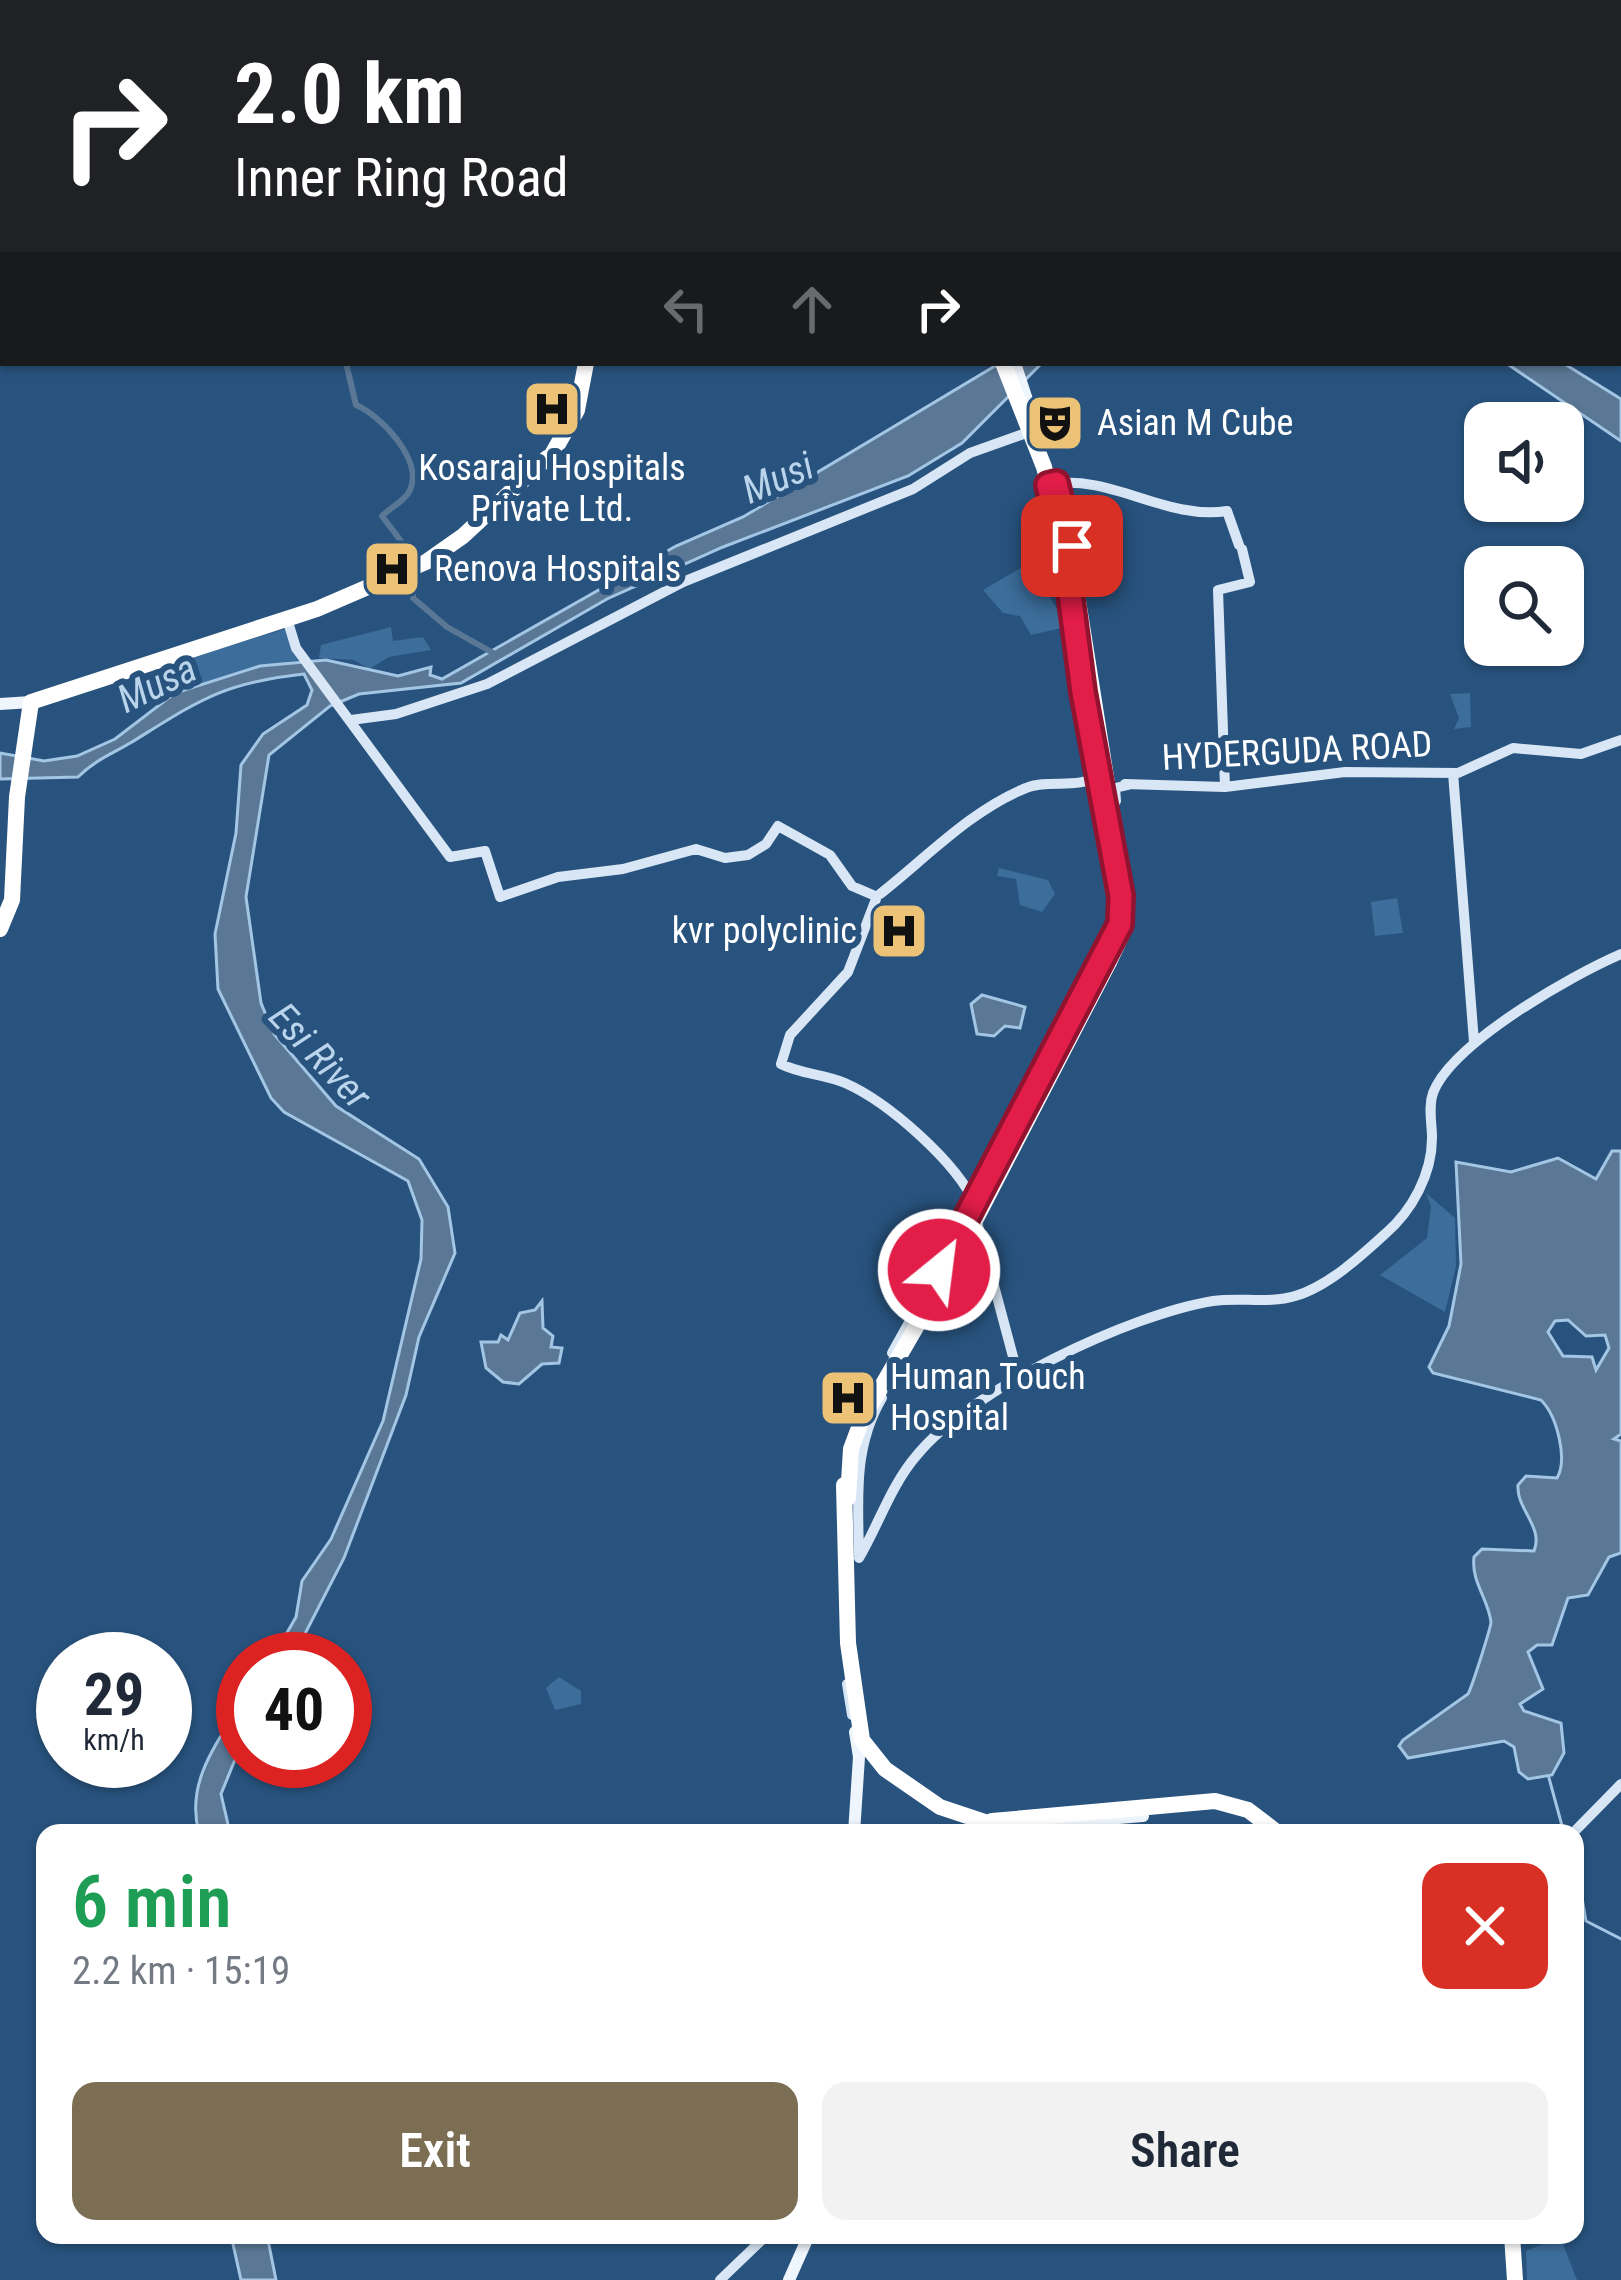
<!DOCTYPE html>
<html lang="en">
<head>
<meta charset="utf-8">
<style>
	body { margin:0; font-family:"Roboto Condensed",sans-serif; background:#f2f2f3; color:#1f2937; height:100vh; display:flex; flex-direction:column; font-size:45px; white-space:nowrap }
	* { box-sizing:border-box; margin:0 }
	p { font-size:39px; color:#747a83 }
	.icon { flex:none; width:66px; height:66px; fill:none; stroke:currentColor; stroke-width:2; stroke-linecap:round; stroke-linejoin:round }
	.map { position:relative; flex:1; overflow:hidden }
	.drawer { position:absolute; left:36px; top:1824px; width:1548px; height:420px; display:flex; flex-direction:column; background:#fff; border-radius:24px; box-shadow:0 3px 9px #0004 }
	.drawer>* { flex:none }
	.banner { position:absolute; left:0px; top:0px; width:1623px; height:366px; box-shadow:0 3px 9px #0004; background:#202124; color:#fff; overflow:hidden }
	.controls { position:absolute; left:1464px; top:402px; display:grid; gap:24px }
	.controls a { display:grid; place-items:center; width:120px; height:120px; border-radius:24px; background:#fff; box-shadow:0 3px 9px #0004; font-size:60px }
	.speed { position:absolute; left:36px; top:1632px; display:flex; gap:24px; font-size:60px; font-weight:700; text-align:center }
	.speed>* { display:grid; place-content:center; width:156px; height:156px; border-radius:50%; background:#fff; box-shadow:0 3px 9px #0004; line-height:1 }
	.speed small { font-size:30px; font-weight:400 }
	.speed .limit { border:18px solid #d22; background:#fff; color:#111 }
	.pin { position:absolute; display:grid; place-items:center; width:102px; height:102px; color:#fff; margin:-51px; border-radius:24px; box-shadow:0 6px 18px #0006 }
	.me { position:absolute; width:132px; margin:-66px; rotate:29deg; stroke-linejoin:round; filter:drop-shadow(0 0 9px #0008) }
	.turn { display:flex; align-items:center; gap:42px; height:252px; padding:0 36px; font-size:54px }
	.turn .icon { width:156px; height:156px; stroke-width:2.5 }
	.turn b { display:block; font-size:84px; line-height:102px }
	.lanes { display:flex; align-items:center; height:114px; padding:0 36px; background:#0003; justify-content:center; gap:60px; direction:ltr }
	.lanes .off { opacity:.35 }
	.round { display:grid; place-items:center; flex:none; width:126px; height:126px; border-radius:24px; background:#f2f2f3 }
	.overview { display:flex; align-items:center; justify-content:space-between; height:204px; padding:0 36px }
	h1 { font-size:72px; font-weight:600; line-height:90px; color:#1e9e55 }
	.action { display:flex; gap:24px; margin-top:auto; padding:24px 36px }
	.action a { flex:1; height:138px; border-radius:24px; background:#7b6e53; color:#fff; font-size:48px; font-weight:600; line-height:138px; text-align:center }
	.action a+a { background:#f2f2f3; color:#1f2937 }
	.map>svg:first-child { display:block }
	.green { fill:#3c6d9b }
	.water { fill:#5a7896; stroke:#a4c6e5; stroke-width:3; fill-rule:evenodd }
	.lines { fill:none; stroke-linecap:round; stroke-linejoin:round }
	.stream { stroke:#a4c6e5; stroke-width:3 }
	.canal { stroke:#5a7896; stroke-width:6 }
	.secondary { stroke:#d8e6f5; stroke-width:10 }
	.primary { stroke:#eff5fd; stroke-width:12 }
	.highway { stroke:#fff; stroke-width:16 }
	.highway-bridge { stroke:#fff; stroke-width:16 }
	.route-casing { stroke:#92132f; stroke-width:30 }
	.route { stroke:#e11d48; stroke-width:21 }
	.labels { text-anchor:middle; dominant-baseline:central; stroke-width:12; stroke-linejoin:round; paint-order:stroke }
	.poi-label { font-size:36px; fill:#fff; stroke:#28537e; text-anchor:start }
	.street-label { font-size:36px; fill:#fff; stroke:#28537e }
	.water-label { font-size:39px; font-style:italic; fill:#bad4ec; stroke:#28537e }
</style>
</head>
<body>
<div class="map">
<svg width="1621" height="2280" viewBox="0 0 1621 2280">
	<rect width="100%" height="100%" fill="#28537e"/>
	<path class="green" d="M1024,566C1039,582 1059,607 1066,627L1031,635L1020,616L1003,613L983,590Z
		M391,627L393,641L423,637L431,650L389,657L369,669L354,660L319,658L321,645Z
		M285,629L301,660L260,666L181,690L172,663Z
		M1470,693L1471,727L1454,729L1459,718L1450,694Z
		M999,868L1048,880L1055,894L1042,912L1020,905L1016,879L997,876Z
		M1397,898L1403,933L1375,936L1371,902Z
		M1426,1193L1455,1218L1456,1266L1445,1312L1380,1275L1427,1238L1431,1206Z
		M559,1677L581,1691V1704L555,1710L546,1688Z
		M1555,2239H1561L1577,2280H1527L1526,2251Z"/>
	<path class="water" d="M1000,363H1042L962,443L908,476L723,547L607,599L461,683L359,694L330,706L269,755L246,897L261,1003L274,1034L336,1106L419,1159L448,1207L455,1253L419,1337L406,1395L344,1558L292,1659H272L296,1617L302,1581L331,1539L383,1421L421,1259L422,1220L408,1181L284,1112L271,1098L218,989L215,934L236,833L241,765L263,734L307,705L312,690L304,674C222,683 200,700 132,742C112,754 95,760 78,777L0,779V753L44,761L77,756L115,739L175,693L260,666L326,660L398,676L431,667L430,675L442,679L676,546L743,517Z
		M1506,363H1563L1621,399V441Z
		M982,995L1025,1007L1020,1028L1005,1026L994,1036L977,1034L971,1004Z
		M1612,1151H1621V1434L1614,1439L1621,1441V1553L1609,1557L1588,1595L1568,1598L1552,1645H1537L1528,1652L1543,1689L1520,1704L1524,1711L1561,1723L1564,1753L1552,1775L1528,1779L1519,1772L1514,1747L1504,1741L1408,1758L1399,1746L1403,1740L1468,1694C1472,1687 1491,1627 1491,1622C1488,1598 1471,1582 1474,1557L1482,1549L1534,1551C1544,1527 1516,1509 1518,1485L1526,1476L1557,1478C1568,1459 1557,1416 1541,1400L1433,1373L1429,1367L1449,1326L1461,1264L1456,1162L1511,1172L1558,1158L1596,1179ZM1568,1320L1586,1336L1605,1335L1609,1348L1596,1370L1592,1357L1563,1356L1548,1332L1555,1321Z
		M542,1301L543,1328L553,1336L551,1347L562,1348L559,1363L542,1364L519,1384L503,1382L486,1368L481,1342H498L501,1335L508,1340L520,1313L535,1310Z
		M243,1701V1740L221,1794L230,1833H199C185,1782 217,1743 243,1701Z
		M231,2235H267L276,2280H241Z"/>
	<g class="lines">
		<path class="stream" d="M1549,1778L1564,1833
			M1575,1858L1586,1921L1621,1939"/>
		<path class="canal" d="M346,363L356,405C380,415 424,460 410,490C406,500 390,508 382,516L407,549L410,566
			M413,577V598L447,627L495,654"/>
		<path class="secondary" d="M901,0L902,3
			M1500,0L1504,3
			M203,3L207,0
			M1620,91H1621
			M0,304H3
			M1620,311H1621
			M1620,331L1621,332
			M1048,485C1108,472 1166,521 1227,511L1239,545
			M1067,569L1076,658
			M288,622L296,648L450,857L485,851L500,897L558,877L623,869L696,849L725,858L748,855L766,844L778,826L830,855L852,886L873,895
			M351,720L396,714L487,684L683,582L913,489L970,453L1029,432
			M1453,773L1474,1042
			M1087,782L1099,788L1111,857
			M1125,784L1225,787L1345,772L1458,773L1513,748L1581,754L1621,740
			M1225,787L1218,590L1250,582L1242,549
			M1116,801L1115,788L1128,785
			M880,894C926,858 971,810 1026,788C1048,778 1081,791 1098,774
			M876,899L848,972L790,1035L781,1064C800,1074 824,1074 845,1083C888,1102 957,1162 976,1206
			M977,1222L1019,1379
			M892,1353L968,1217
			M859,1555C858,1499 853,1447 882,1398
			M859,1558C879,1524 891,1485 917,1455C970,1390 1131,1314 1213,1301C1240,1297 1269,1304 1295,1296C1327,1287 1361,1256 1385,1234C1412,1211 1432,1174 1432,1138C1432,1123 1428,1107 1433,1093C1452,1043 1572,975 1621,954
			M847,1684L852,1715
			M1573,1833L1621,1784
			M720,2280L767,2235"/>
		<path class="primary" d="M1015,363L1035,424
			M1078,650L1092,742
			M0,704L31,702
			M1061,1036L1083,996
			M982,1191L1025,1101
			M996,1828L1143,1816
			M854,1833L859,1757L855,1732
			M789,2280L809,2235"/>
		<path class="highway" d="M572,0L573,3
			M1070,550L1126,903L1123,932L1109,962
			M0,929L12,900L17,797L31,702L317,609L426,562L463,536L547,458
			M1023,1105L1055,1041
			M848,1498L851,1449L869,1401
			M992,1821L1215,1801L1248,1810L1278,1833
			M1512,2235L1515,2280"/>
		<path class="highway-bridge" d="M891,0L892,3
			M1003,363L1044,467L1066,551
			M549,460L577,410L586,363
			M872,1403L951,1267L1109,962
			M844,1485L848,1643L862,1740L885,1769L940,1807L991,1824"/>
	</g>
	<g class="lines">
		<g class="route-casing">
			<path id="route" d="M939,1270L1120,924L1121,896L1083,692L1065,555L1048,485L1056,483L1072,546"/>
		</g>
		<use href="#route" class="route"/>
	</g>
	<defs>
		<g id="hospital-square" transform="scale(3)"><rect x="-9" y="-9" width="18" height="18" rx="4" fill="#ecc376" stroke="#28537e"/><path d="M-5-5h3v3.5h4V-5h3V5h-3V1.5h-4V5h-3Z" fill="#111"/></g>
		<g id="theatre-square" transform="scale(3)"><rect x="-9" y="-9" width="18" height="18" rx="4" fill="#ecc376" stroke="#28537e"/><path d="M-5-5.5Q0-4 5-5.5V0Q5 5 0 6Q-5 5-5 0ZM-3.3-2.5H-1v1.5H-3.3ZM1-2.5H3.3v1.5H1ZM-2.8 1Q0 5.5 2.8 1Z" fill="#111"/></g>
	</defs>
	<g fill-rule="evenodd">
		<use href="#hospital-square" x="552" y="409"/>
		<use href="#theatre-square" x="1055" y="423"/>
		<use href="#hospital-square" x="392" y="569"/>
		<use href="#hospital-square" x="899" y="931"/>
		<use href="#hospital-square" x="848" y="1398"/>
	</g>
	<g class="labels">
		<g class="poi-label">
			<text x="1097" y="423">Asian M Cube</text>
			<text x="552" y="468" text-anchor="middle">Kosaraju Hospitals<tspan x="552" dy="41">Private Ltd.</tspan></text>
			<text x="434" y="569">Renova Hospitals</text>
			<text x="857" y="931" text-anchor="end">kvr polyclinic</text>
			<text x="890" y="1377">Human Touch<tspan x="890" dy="41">Hospital</tspan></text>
		</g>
		<g class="street-label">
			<text transform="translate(1297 751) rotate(-3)">HYDERGUDA ROAD</text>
		</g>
		<g class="water-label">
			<text transform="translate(778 478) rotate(-23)">Musi</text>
			<text transform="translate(157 684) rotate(-26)">Musa</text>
			<text transform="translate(320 1056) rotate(47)">Esi River</text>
		</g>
	</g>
</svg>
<div class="controls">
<a><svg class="icon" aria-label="sound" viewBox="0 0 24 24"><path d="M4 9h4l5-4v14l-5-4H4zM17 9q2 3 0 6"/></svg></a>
<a><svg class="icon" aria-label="search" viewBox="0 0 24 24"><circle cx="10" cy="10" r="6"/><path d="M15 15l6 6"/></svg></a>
</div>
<div class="speed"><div>29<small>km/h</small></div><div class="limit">40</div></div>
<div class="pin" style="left:1072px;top:546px;background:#d93025"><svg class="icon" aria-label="arrive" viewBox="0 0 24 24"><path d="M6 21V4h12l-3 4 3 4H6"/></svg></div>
<svg class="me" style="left:939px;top:1270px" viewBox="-20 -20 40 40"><circle r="17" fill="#e11d48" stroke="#fff" stroke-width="3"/><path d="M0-11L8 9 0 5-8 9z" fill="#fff"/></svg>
<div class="banner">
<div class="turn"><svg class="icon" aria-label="right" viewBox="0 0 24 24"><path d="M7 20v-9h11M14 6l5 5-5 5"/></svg><div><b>2.0 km</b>Inner Ring Road</div></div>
<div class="lanes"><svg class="icon off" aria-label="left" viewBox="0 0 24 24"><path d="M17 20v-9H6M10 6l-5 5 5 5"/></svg><svg class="icon off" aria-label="ahead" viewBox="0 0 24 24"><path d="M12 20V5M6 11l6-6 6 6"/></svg><svg class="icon" aria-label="right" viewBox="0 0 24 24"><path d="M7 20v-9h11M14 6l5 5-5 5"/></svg></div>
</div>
<section class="drawer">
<div class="overview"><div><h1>6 min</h1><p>2.2 km · 15:19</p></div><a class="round" style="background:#d93025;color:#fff"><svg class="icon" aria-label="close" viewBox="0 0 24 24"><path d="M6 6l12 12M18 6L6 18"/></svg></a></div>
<div class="action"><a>Exit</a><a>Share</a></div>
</section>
</div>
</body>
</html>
